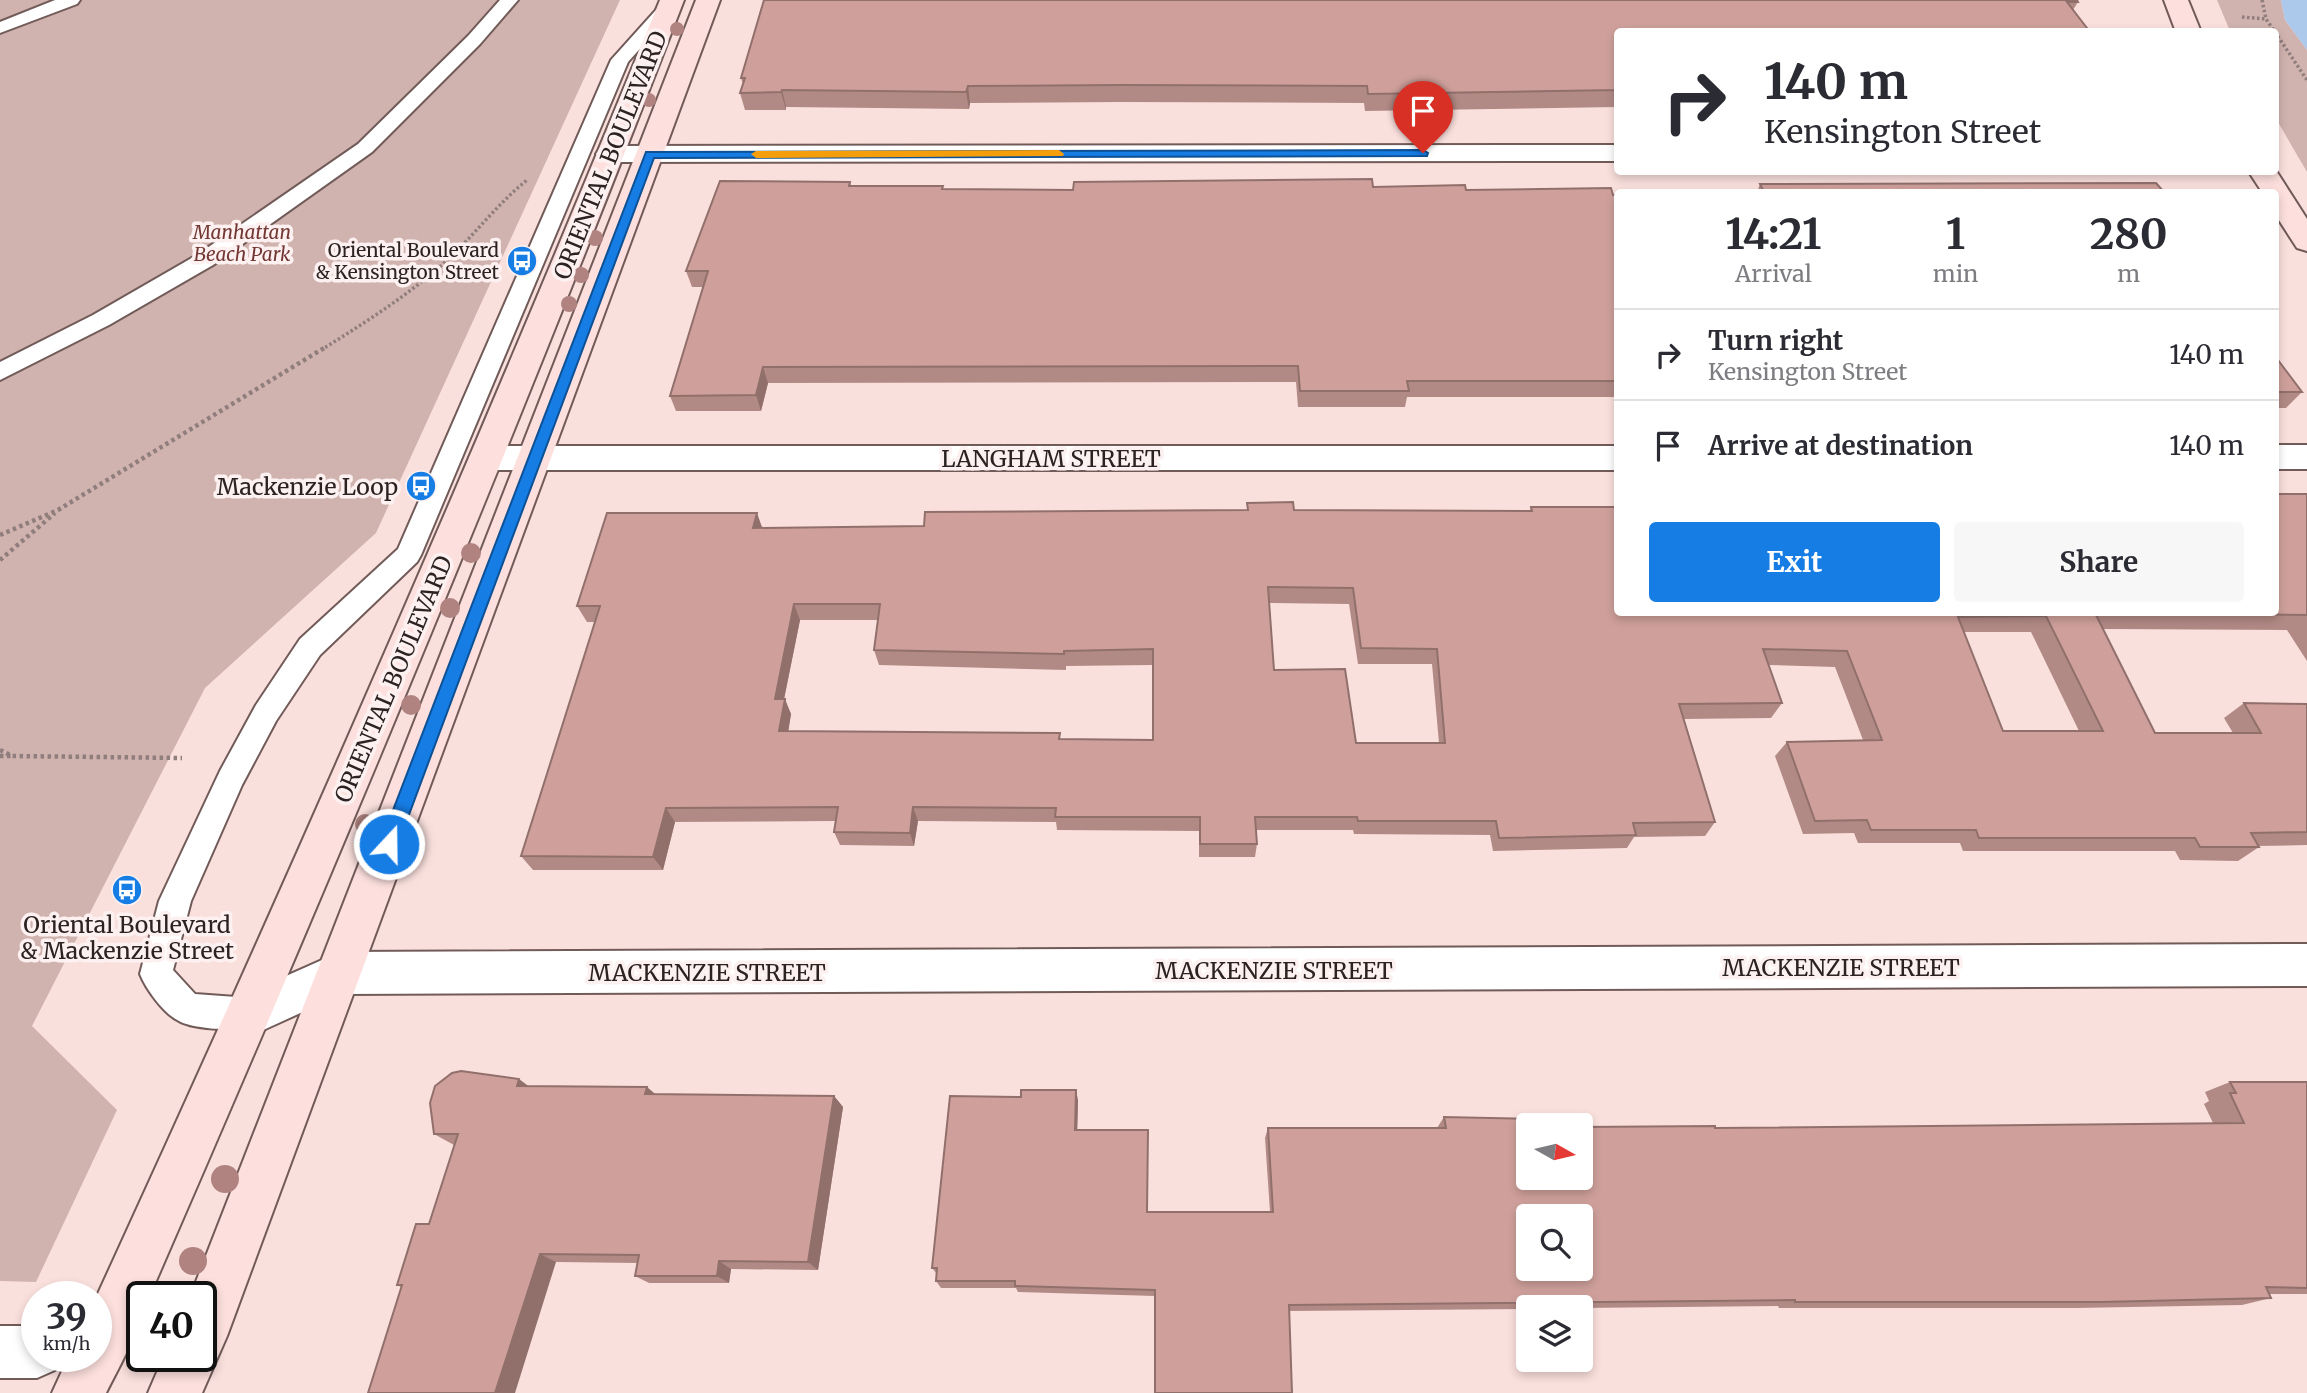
<!DOCTYPE html>
<html lang="en">
<head>
<meta charset="utf-8">
<style>
	body { margin:0; font-family:Merriweather,serif; background:#f7f7f7; color:#2b2b33; height:100vh; display:flex; flex-direction:column; font-size:26px; white-space:nowrap }
	* { box-sizing:border-box; margin:0 }
	p { font-size:23px; color:#7c7c81 }
	.icon { flex:none; width:38px; height:38px; fill:none; stroke:currentColor; stroke-width:2; stroke-linecap:round; stroke-linejoin:round }
	.map { position:relative; flex:1; overflow:hidden }
	.sheet { position:absolute; left:1614px; top:189px; width:665px; height:427px; display:flex; flex-direction:column; background:#fff; border-radius:7px; box-shadow:0 4px 10px #0003 }
	.sheet>* { flex:none }
	.hud { position:absolute; left:1614px; top:28px; width:665px; height:147px; border-radius:7px; box-shadow:0 4px 10px #0003; background:#fff; color:#2b2b33; overflow:hidden }
	.needle { width:46px; rotate:98deg }
	.controls { position:absolute; left:1516px; top:1113px; display:grid; gap:14px }
	.controls a { display:grid; place-items:center; width:77px; height:77px; border-radius:7px; background:#fff; box-shadow:0 4px 10px #0003; font-size:35px }
	.speed { position:absolute; left:21px; top:1281px; display:flex; gap:14px; font-size:35px; font-weight:700; text-align:center }
	.speed>* { display:grid; place-content:center; width:91px; height:91px; border-radius:50%; background:#fff; box-shadow:0 4px 10px #0003; line-height:1 }
	.speed small { font-size:18px; font-weight:400 }
	.speed .limit { border:4px solid #111; border-radius:10px; background:#fff; color:#111 }
	.pin { position:absolute; display:grid; place-items:center; width:60px; height:60px; color:#fff; margin:-72px -30px; border-radius:50% 50% 50% 0; rotate:-45deg; box-shadow:0 0 7px #0007 }
	.pin .icon { rotate:45deg }
	.me { position:absolute; width:77px; margin:-38px; rotate:21deg; stroke-linejoin:round; filter:drop-shadow(0 0 5px #0008) }
	.turn { display:flex; align-items:center; gap:24px; height:147px; padding:0 35px; font-size:32px }
	.turn .icon { width:91px; height:91px; stroke-width:2.5 }
	.turn b { display:block; font-size:49px; line-height:60px }
	.eta { display:flex; justify-content:space-evenly; align-items:center; height:119px; text-align:center }
	.eta b { font-size:42px; font-weight:700; line-height:49px }
	.cta { display:flex; gap:14px; margin-top:auto; padding:14px 35px }
	.cta a { flex:1; height:80px; border-radius:7px; background:#167de5; color:#fff; font-size:28px; font-weight:700; line-height:80px; text-align:center }
	.cta a+a { background:#f7f7f7; color:#2b2b33 }
	ul { padding:0; list-style:none }
	li { display:flex; align-items:center; gap:21px; height:91px; padding:0 35px; border-top:2px solid #e1e1e2 }
	li div { flex:1 }
	li b { display:block; font-size:26px }
	li em { font-style:normal }
	.map>svg:first-child { display:block }
	.green { fill:#d0b3af }
	.water { fill:#acc8ea }
	.lines { fill:none; stroke-linecap:round; stroke-linejoin:round }
	.lane-casing { stroke:#715b59; stroke-width:4 }
	.street-casing { stroke:#715b59; stroke-width:4 }
	.secondary-casing { stroke:#715b59; stroke-width:4 }
	.path-far1 { stroke:#907e7d; stroke-width:3.5; stroke-dasharray:2.5 2.5; stroke-linecap:butt }
	.path { stroke:#907e7d; stroke-width:4.5; stroke-dasharray:3.5 3.5; stroke-linecap:butt }
	.lane { fill:#fff; fill-rule:evenodd }
	.street { fill:#fff; fill-rule:evenodd }
	.secondary { fill:#fde0de; fill-rule:evenodd }
	.tree { fill:#b08380 }
	.wall { fill:#b28a85; fill-rule:evenodd }
	.shaded-wall { fill:#91706c }
	.building { fill:#cfa09b; stroke:#91706c; stroke-width:2; fill-rule:evenodd }
	.route { fill:#167de5; stroke:#0e5195; stroke-width:2 }
	.slow { fill:#f59e0b }
	.labels { text-anchor:middle; dominant-baseline:central; stroke-width:7; stroke-linejoin:round; paint-order:stroke }
	.far-park-label { font-size:19px; font-style:italic; fill:#733733; stroke:#fcf1f0 }
	.far-poi-label { font-size:19px; fill:#2b2221; stroke:#fcf1f0; text-anchor:end }
	.street-label { font-size:23px; fill:#2b2221; stroke:#fcf1f0 }
	.poi-label { font-size:23px; fill:#2b2221; stroke:#fcf1f0; text-anchor:end }
</style>
</head>
<body>
<div class="map">
<svg width="2307" height="1393" viewBox="0 0 2307 1393">
	<rect width="100%" height="100%" fill="#fae0dd"/>
	<path class="green" d="M0,0H620L376,533L205,688L32,1026L117,1110L36,1282L0,1281Z
		M2217,0H2281L2285,20L2307,50V172L2275,117V32L2230,31Z"/>
	<path class="water" d="M2281,0H2307V50L2285,20Z"/>
	<g class="lines">
		<g class="lane-casing">
			<path id="lane" d="M55,0H80L77,4L0,33V22Z
				M500,0H518L480,44L372,152L213,265L109,325L0,380V362L93,315L197,255L358,144L468,36Z
				M665,0H676L680,4L628,62L421,555L417,562L320,655L276,721L242,785L191,901L173,970L195,994L250,998L262,1003L266,1014L262,1025C245,1032 195,1030 179,1021C164,1014 146,989 140,974L159,901L220,771L256,705L300,639L398,549L611,60Z"/>
		</g>
		<g class="street-casing">
			<path id="street" d="M1617,145V161L610,162L600,160L596,154L600,148L610,146Z
				M2275,445H2307V469H2275Z
				M486,446H1617V470H486L474,467L469,458L474,449Z
				M2307,944V986L342,994L250,1036L234,1029L227,1014L234,999L340,952Z
				M0,1326H37V1356H61L55,1370L37,1378H0Z"/>
		</g>
		<g class="secondary-casing">
			<path id="secondary" d="M660,0H684C516,436 336,868 149,1297H142C142,1330 120,1364 106,1393H52L69,1356H96V1298C293,869 482,437 660,0Z
				M696,0H720L227,1336L202,1393H148L164,1356H201V1297H190Z
				M2164,0H2188L2201,32H2176Z
				M2275,169L2307,219V251L2297,248L2275,214V192H2262L2249,172H2275Z"/>
		</g>
		<path class="path-far1" d="M2262,0L2266,19L2275,32
			M2242,17L2266,19
			M2275,32L2307,80
			M321,350C363,324 407,296 444,263C473,237 496,205 527,180"/>
		<path class="path" d="M0,535L58,510L324,348
			M0,560L55,513
			M0,750L12,756L182,758
			M0,756H11"/>
		<use href="#lane" class="lane"/>
		<use href="#street" class="street"/>
		<use href="#secondary" class="secondary"/>
	</g>
	<g class="tree">
		<circle cx="677" cy="29" r="7"/>
		<circle cx="649" cy="100" r="7"/>
		<circle cx="595" cy="238" r="8"/>
		<circle cx="581" cy="275" r="8"/>
		<circle cx="569" cy="304" r="8"/>
		<circle cx="471" cy="553" r="10"/>
		<circle cx="450" cy="608" r="10"/>
		<circle cx="411" cy="705" r="10"/>
		<circle cx="365" cy="824" r="10"/>
		<circle cx="225" cy="1179" r="14"/>
		<circle cx="193" cy="1261" r="14"/>
	</g>
	<path class="wall" d="M764,0L2078,2L2073,10L1617,32V107L1365,111L1364,103L1120,102L970,103L969,109L786,107V110H745L740,93L743,84L741,78Z
		M850,182L851,186L943,189L1073,190L1373,187L1617,195V397H1407L1405,407H1298L1296,382L768,383L761,411H676L670,396L703,287H692L686,271Z
		M1760,184L2164,192H1757Z
		M2275,356L2302,392L2286,408H2275Z
		M2307,494V661L2287,630L2103,629L2155,733H2233L2224,718L2244,703L2307,704V845L2258,846L2259,847L2238,861L2180,860L2175,851H1963L1960,843H1858L1854,833L1803,834L1775,756L1787,742L1863,740L1835,667L1768,665L1782,703L1771,718L1684,719L1715,822L1705,836L1634,837L1627,848L1493,851L1490,835L1354,834L1353,830H1256L1257,844L1255,857H1199V831L1057,830L1056,822L918,821L914,846L840,845L834,832L836,821L675,822L663,870H533L521,856L595,622H587L577,606L762,528L924,526L1247,510V503L1294,510L1530,511L1531,507L1617,612H2275ZM1269,603L1349,604L1358,664H1432L1439,743H1356L1274,670ZM800,620H878L874,650L879,665L1066,670V666L1153,665V740L1060,739V733L788,731L791,714L784,699ZM1964,632H2031L2079,731H2003Z
		M2230,1082H2307V1294H2269L2271,1298L2242,1305L2076,1308H1779L1778,1306L1580,1308V1307H1528V1309L1289,1311L1155,1296L1018,1292L1016,1288H941L936,1281L937,1274L932,1268L1021,1097L1076,1090L1078,1101L1077,1130L1147,1212H1270L1265,1138L1268,1128H1437L1444,1117L1528,1178L1715,1128L2213,1123L2204,1104L2209,1101L2205,1092Z
		M529,1086L655,1094L834,1096L843,1107L818,1270L731,1269L729,1283H649L635,1276L637,1263L556,1262L401,1287L397,1285L429,1224L454,1145L434,1134Z"/>
	<path class="shaded-wall" d="M968,86L970,103L969,109L966,92Z
		M782,90L786,107V110L781,92Z
		M763,367L768,383L761,411L756,395Z
		M757,513L763,530L753,528Z
		M794,604L800,620L781,714L775,699Z
		M785,699L791,714L786,746L779,731Z
		M913,807L918,821L914,846L910,833Z
		M666,808L675,822L663,870L653,857Z
		M519,1079L535,1091L517,1086Z
		M647,1087L660,1098L645,1094Z
		M1076,1090L1078,1101L1077,1140L1075,1130Z
		M834,1096L843,1107L818,1270L808,1262Z
		M540,1254L556,1262L515,1393H495Z
		M719,1261L731,1269L729,1283L717,1276Z"/>
	<path class="building" d="M764,0H2077L2078,2H2067L2090,32H1617V90L1368,94L1367,86L1120,85L968,86L966,92L782,90L781,92L740,93L745,78H741Z
		M1372,179L1373,187L1465,185L1466,190L1611,188L1613,195H1617V381H1407L1409,391H1300L1298,366L763,367L756,395L670,396L708,271H686L720,181L850,182L849,186H943L942,189L1073,190L1074,182Z
		M2156,183L2164,192H1750H1764L1760,184Z
		M2275,356L2302,392H2275Z
		M2275,494H2307V615L2095,613L2155,733H2261L2244,703L2307,704V832L2251,833L2259,847H2200L2195,838H1979L1976,830H1871L1867,820L1815,821L1787,742L1882,740L1847,651L1763,649L1782,703L1679,704L1715,822L1633,823L1636,835L1499,838L1496,821H1358L1357,817H1255L1257,844H1200V817H1055L1056,808L913,807L910,833L834,832L838,807L666,808L653,857L521,856L600,606H577L607,513H757L753,528L924,526L925,512L1248,510L1247,503L1293,502L1294,510L1532,511L1531,507H1617V612H2275ZM1268,587L1353,588L1361,648L1437,649L1445,743H1356L1345,669L1274,670ZM794,604H880L874,650L1064,654V651L1153,649V740L1059,739L1060,733L779,731L785,699H775ZM2046,616L2103,731H2003L1958,617Z
		M461,1071L519,1079L517,1086L647,1087L645,1094L834,1096L808,1262L719,1261L717,1276H635L639,1255L540,1254L495,1393H368L402,1285H397L416,1224H429L458,1134H434L430,1103L435,1086L452,1073Z
		M2230,1082H2307V1288L2266,1287L2271,1298L2101,1302H1795V1300L1289,1305L1292,1393H1155V1290L1015,1286V1281H936L937,1268H932L950,1096L1021,1097V1090H1076L1075,1130H1148L1147,1212H1273L1268,1128H1446L1444,1117L1540,1119L1541,1125H1528V1178H1580V1127L1715,1126V1128L2244,1123L2230,1093H2236ZM1528,1216H1580V1269H1528Z"/>
	<path class="route" d="M1423,150L1428,153L1427,156L654,158L398,844L395,850L389,852L383,850L380,844L646,152Z"/>
	<path class="slow" d="M1059,150L1064,154L1063,156L756,158L751,154L756,151Z"/>
	<defs>
		<g id="bus-disc" transform="scale(1.575)"><circle r="9.5" fill="#167de5" stroke="#fcf1f0"/><path d="M-5-6H5V4H4V6H2V4H-2V6H-4V4H-5ZM-3.5-4V0h7V-4ZM-3.5 1.2v1.5H-2V1.2ZM2 1.2v1.5H3.5V1.2Z" fill="#fff"/></g>
	</defs>
	<g fill-rule="evenodd">
		<use href="#bus-disc" x="522" y="261"/>
		<use href="#bus-disc" x="421" y="486"/>
		<use href="#bus-disc" x="127" y="890"/>
	</g>
	<g class="labels">
		<g class="far-park-label">
			<text x="242" y="232">Manhattan<tspan x="242" dy="22">Beach Park</tspan></text>
		</g>
		<g class="far-poi-label">
			<text x="499" y="250">Oriental Boulevard<tspan x="499" dy="22">&amp; Kensington Street</tspan></text>
		</g>
		<g class="street-label">
			<text transform="translate(610 155) rotate(-68)">ORIENTAL BOULEVARD</text>
			<text x="1051" y="458">LANGHAM STREET</text>
			<text transform="translate(393 679) rotate(-67)">ORIENTAL BOULEVARD</text>
			<text x="1841" y="967">MACKENZIE STREET</text>
			<text x="1274" y="970">MACKENZIE STREET</text>
			<text x="707" y="972">MACKENZIE STREET</text>
		</g>
		<g class="poi-label">
			<text x="398" y="486">Mackenzie Loop</text>
			<text x="127" y="924" text-anchor="middle">Oriental Boulevard<tspan x="127" dy="26">&amp; Mackenzie Street</tspan></text>
		</g>
	</g>
</svg>
<div class="controls">
<a><svg class="needle" viewBox="-14 -14 28 28"><path d="M0-13l5 13h-10z" fill="#e53935"/><path d="M0 13l5-13h-10z" fill="#7c7c81"/></svg></a>
<a><svg class="icon" aria-label="search" viewBox="0 0 24 24"><circle cx="10" cy="10" r="6"/><path d="M15 15l6 6"/></svg></a>
<a><svg class="icon" aria-label="layers" viewBox="0 0 24 24"><path d="M12 4l9 5-9 5-9-5zM3 14l9 5 9-5"/></svg></a>
</div>
<div class="speed"><div>39<small>km/h</small></div><div class="limit">40</div></div>
<div class="pin" style="left:1423px;top:153px;background:#d93025"><svg class="icon" aria-label="arrive" viewBox="0 0 24 24"><path d="M6 21V4h12l-3 4 3 4H6"/></svg></div>
<svg class="me" style="left:389px;top:844px" viewBox="-20 -20 40 40"><circle r="17" fill="#167de5" stroke="#fff" stroke-width="3"/><path d="M0-11L8 9 0 5-8 9z" fill="#fff"/></svg>
<div class="hud">
<div class="turn"><svg class="icon" aria-label="right" viewBox="0 0 24 24"><path d="M7 20v-9h11M14 6l5 5-5 5"/></svg><div><b>140 m</b>Kensington Street</div></div>
</div>
<section class="sheet">
<div class="eta">
<div><b>14:21</b><p>Arrival</p></div>
<div><b>1</b><p>min</p></div>
<div><b>280</b><p>m</p></div>
</div>
<ul>
<li><svg class="icon" aria-label="right" viewBox="0 0 24 24"><path d="M7 20v-9h11M14 6l5 5-5 5"/></svg><div><b>Turn right</b><p>Kensington Street</p></div><em>140 m</em></li>
<li><svg class="icon" aria-label="arrive" viewBox="0 0 24 24"><path d="M6 21V4h12l-3 4 3 4H6"/></svg><div><b>Arrive at destination</b></div><em>140 m</em></li>
</ul>
<div class="cta"><a>Exit</a><a>Share</a></div>
</section>
</div>
</body>
</html>
